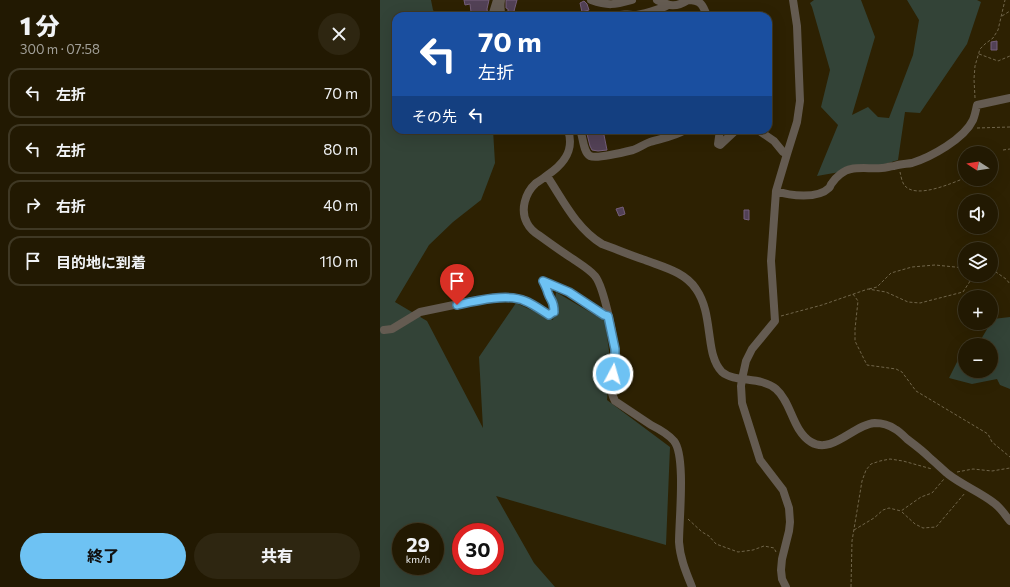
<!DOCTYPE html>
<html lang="ja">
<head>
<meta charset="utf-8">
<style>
	body { margin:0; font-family:Commissioner,"Noto Sans JP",sans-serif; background:#2e2611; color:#f1f3f6; height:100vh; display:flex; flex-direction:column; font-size:15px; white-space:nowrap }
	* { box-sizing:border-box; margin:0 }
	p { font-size:13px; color:#a2a099 }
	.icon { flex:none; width:22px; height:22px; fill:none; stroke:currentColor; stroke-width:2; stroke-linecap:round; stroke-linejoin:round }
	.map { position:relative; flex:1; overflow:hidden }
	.sheet { display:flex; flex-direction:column; background:#221902; width:380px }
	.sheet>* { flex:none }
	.top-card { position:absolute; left:12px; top:12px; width:380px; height:122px; border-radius:12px; box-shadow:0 4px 16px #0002,0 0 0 1px #3f3824; background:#1a4fa0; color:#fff; overflow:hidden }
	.needle { width:26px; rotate:282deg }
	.buttons { position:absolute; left:578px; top:146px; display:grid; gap:8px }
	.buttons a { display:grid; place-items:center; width:40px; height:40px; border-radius:50%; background:#221902; box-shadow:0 4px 16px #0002,0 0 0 1px #3f3824; font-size:20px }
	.speed { position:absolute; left:12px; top:523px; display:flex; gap:8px; font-size:20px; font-weight:700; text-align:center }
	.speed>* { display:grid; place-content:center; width:52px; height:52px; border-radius:50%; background:#221902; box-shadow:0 4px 16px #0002,0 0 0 1px #3f3824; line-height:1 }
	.speed small { font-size:10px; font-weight:400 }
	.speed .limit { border:6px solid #d22; background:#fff; color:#111 }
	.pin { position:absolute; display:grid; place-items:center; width:34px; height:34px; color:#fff; margin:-41px -17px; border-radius:50% 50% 50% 0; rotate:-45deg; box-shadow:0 0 4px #0007 }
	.pin .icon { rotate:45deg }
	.me { position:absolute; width:44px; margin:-22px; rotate:6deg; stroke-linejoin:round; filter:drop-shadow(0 0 3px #0008) }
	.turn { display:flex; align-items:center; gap:14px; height:84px; padding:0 20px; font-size:18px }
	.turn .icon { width:52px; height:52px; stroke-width:2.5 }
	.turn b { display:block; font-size:28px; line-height:34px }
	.then { display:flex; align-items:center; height:38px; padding:0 20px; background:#0003; gap:8px; font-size:15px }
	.round { display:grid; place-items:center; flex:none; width:42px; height:42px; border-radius:21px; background:#2e2611 }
	.head { display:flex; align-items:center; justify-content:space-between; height:68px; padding:0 20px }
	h1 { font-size:24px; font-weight:800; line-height:30px }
	.button { display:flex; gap:8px; margin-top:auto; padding:8px 20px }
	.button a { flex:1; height:46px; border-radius:24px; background:#6ec2f3; color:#111; font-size:16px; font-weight:800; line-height:46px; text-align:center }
	.button a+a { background:#2e2611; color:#f1f3f6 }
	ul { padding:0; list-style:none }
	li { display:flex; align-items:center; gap:12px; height:50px; margin:0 8px 6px; padding:0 12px; border:2px solid #3f3824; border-radius:12px }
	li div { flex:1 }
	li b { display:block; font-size:15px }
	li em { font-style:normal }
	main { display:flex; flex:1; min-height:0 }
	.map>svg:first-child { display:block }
	.green { fill:#334337; fill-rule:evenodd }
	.building { fill:#524156; stroke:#745e7a }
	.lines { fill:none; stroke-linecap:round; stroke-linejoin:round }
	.path { stroke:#70654a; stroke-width:1; stroke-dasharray:3 2; stroke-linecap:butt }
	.minor { stroke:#645b51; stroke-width:8 }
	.route-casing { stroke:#487e9e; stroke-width:10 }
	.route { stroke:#6ec2f3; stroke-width:7 }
</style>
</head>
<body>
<main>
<section class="sheet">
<div class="head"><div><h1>1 分</h1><p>300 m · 07:58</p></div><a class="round"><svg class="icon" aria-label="close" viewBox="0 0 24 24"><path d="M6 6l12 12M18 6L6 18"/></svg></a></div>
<ul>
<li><svg class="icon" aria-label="left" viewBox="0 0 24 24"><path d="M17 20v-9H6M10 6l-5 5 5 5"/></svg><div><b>左折</b></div><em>70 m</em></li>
<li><svg class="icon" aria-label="left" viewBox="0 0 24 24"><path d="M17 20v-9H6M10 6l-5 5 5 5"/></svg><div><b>左折</b></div><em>80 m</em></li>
<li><svg class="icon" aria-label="right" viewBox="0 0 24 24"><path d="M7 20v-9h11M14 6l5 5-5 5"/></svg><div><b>右折</b></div><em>40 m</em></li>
<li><svg class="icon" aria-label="arrive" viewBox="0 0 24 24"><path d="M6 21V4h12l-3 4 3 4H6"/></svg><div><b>目的地に到着</b></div><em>110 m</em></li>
</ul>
<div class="button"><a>終了</a><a>共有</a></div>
</section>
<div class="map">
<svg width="630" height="587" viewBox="0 0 630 587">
	<rect width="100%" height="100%" fill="#2d2102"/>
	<path class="green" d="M0,0H51L53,10L57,16H16V130H113L115,163L101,200L73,222L49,245L15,302L47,321L103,428L99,357L136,303L173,320L176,292L225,321L230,358L227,400L290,447L286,545L116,496L154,563L175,587H0ZM21,532H55V566H21ZM81,532H115V566H81Z
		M434,0H481L495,37L472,115L488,107L498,117L509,118L533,55L539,20L527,0H597L601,2L587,44L540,113L525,112L518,160L505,164L437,176L458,125L441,107L450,70L432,7L430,3Z
		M630,317V389L620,385L617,379L592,384L569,378L581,354L585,351V371H611V345H594L600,341L613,319Z"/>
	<path class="building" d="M84,0H109L107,9L108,16H83L91,12L90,4L85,5Z
		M126,0H137L134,11L137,12V16H128V9L126,8Z
		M204,1L207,4L209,10L202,12L200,3Z
		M617,41V50H611V42Z
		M206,130H223L227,150L218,151L212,150L210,146Z
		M243,207L245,214L239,216L236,209Z
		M364,210H369V220L364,219Z"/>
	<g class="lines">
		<path class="path" d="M622,16L630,11
			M599,54L618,61L630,56
			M595,98L594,79L595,66L600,49L605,44L613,38L618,30L625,0
			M597,128L630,127
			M623,150L630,149
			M520,172C521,176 522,183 525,186C537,199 572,183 585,178
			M611,271L613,270L626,279L630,284
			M489,289L497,287L511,273L532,267L555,265L585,268
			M473,294L478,301L475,329V341L487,365L516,369L522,372L536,391L608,434L612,442L630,457
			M401,316L442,305L488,289L506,292L528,302L540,303L583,292L594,275
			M577,472L593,469L612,471L630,468
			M522,512L535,524L543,528L556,527L585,493
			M308,519L322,532L329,536L336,544L358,552L373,550L384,546L394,548L396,552
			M474,530L494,518L503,510L509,508L521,511L541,497L552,493L564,479
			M471,587L472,541L482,481L486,470L491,464L500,461L510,459L523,461L552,469"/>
		<path class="minor" d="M121,0C120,6 120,10 122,16
			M211,0C228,6 234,5 252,0
			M277,0C290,6 295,8 308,0
			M308,0C321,0 323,5 327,16
			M113,16V13L117,0
			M237,16C244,13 245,15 253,15C261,15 281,9 288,5
			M188,130C195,151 183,165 166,176C163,179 159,181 156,183C145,193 140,210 147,223C150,229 155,233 160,236C171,244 182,252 193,259C200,264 209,269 215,276C224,287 237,348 235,362C234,377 227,386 235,401C247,409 259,417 271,425C279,429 288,434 294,441C306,456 299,520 299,542C300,558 306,572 312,587
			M200,130C203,136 203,152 210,156C217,159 245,152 253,150C259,148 264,144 270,142C282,138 293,137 305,130
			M340,130L338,144L340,145L356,130
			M378,130L394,141L403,152L407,154
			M167,176C183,200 196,228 222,244C236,249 250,255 265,260C283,267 305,272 316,289C325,302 327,317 329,332C331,345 332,362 342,372C355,383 381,376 396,389C412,403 412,430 431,442C452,455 474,424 495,423C502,423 509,425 515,429C519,431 523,435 527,439C535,445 543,451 550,458C556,463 562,469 568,474C582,485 600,492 614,503C621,508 625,515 630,521
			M396,191C410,196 438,199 449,188C451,186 450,185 452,183C456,177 464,170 471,169C481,167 492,169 502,168C506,168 510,166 514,166C520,164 526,164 532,163C551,157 584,139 593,120C595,115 596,110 597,105L630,98
			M4,330L12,329L40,312L93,301L125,297L136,298L144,300L169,315L173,311L174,312C174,300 171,302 168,293C166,289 165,285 163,281L189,292L224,315L228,316
			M406,587L402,579L401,570L402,559L409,531L410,522L409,508L403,490L380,460L362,403L361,386L362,379L366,361L372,349L395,321L391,261L396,191L407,154L417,122L420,101L417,26L413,0"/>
	</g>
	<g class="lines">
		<g class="route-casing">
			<path id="route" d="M77,305C95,301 128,293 145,301C153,304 161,310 169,315L173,312H174C174,300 171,302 168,293C167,289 165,285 163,281L189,292L224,315L228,316L235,349V362L233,374"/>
		</g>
		<use href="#route" class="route"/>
	</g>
</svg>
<div class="buttons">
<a><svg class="needle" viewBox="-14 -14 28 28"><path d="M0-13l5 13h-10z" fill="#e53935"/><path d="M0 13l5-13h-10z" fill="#a2a099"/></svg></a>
<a><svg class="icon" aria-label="sound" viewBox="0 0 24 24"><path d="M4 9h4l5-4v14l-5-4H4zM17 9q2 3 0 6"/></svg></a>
<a><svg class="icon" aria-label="layers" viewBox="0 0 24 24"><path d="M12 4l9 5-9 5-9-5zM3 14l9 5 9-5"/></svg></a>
<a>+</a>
<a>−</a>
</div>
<div class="speed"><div>29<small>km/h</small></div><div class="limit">30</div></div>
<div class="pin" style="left:77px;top:305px;background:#d93025"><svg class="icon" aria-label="arrive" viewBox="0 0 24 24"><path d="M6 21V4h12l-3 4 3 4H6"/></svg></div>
<svg class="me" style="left:233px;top:374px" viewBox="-20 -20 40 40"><circle r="17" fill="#6ec2f3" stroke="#fff" stroke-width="3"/><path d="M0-11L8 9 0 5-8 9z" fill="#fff"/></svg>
<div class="top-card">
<div class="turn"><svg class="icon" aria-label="left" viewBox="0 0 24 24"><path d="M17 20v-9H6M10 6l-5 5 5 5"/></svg><div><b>70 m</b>左折</div></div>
<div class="then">その先<svg class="icon" aria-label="left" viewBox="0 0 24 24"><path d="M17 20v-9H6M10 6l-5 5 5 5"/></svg></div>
</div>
</div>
</main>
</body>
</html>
